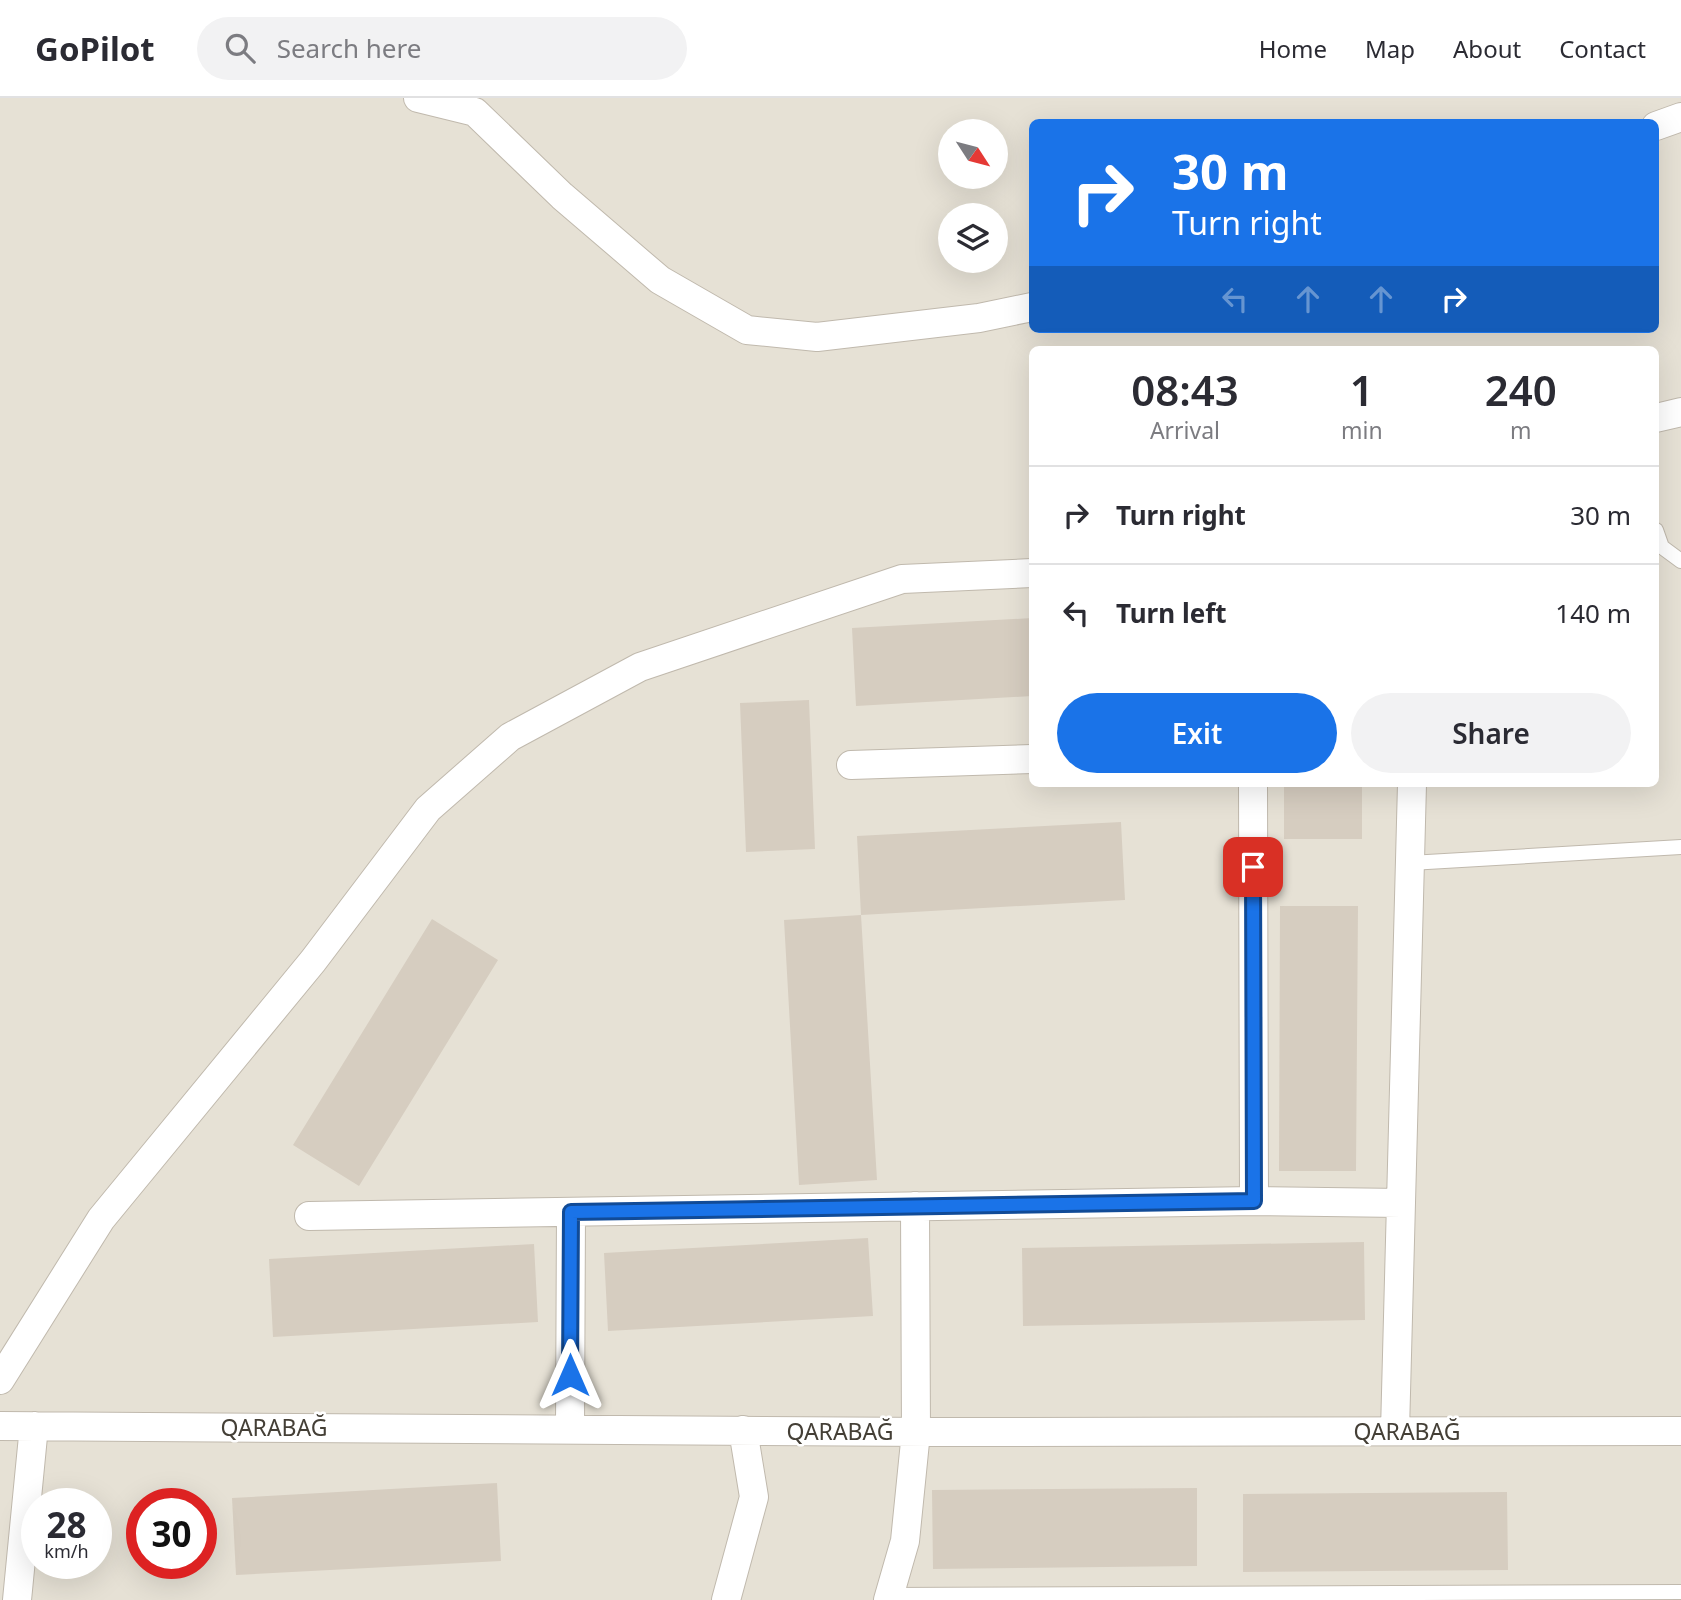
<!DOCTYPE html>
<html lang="en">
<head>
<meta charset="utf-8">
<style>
	body { margin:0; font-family:"Noto Sans",sans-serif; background:#f2f2f3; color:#2b2b33; height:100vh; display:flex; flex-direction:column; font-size:26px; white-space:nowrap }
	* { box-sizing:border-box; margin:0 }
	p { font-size:23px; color:#7c7c81 }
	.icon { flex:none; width:38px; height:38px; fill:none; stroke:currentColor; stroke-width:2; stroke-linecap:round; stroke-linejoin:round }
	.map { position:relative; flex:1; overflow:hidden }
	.side { position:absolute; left:1029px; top:248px; width:630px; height:441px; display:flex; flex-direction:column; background:#fff; border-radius:10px; box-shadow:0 7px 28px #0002 }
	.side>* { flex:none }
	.banner { position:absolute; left:1029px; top:21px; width:630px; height:214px; border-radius:10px; box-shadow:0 7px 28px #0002; background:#1a73e8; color:#fff; overflow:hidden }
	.needle { width:46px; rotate:126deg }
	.buttons { position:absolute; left:938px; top:21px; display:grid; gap:14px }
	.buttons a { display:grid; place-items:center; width:70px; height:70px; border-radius:50%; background:#fff; box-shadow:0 7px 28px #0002; font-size:35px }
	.speed { position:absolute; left:21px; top:1390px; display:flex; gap:14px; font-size:35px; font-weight:700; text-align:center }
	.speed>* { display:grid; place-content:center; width:91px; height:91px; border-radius:50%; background:#fff; box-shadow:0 7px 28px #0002; line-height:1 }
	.speed small { font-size:18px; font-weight:400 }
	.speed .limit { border:10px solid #d22; background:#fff; color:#111 }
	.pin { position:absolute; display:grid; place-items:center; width:60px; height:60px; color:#fff; margin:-30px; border-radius:14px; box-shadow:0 4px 10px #0006 }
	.me { position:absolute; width:77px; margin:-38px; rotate:0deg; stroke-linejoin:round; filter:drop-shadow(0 0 5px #0008) }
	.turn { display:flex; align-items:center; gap:24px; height:147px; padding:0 28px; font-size:32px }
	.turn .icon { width:91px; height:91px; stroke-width:2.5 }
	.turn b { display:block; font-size:49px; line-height:60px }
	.lanes { display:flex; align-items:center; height:66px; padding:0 28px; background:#0003; justify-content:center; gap:35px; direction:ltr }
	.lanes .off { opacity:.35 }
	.eta { display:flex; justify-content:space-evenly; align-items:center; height:119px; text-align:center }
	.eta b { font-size:42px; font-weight:600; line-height:49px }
	.action { display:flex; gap:14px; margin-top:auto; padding:14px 28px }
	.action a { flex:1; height:80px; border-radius:42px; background:#1a73e8; color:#fff; font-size:28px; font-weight:600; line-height:80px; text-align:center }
	.action a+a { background:#f2f2f3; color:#2b2b33 }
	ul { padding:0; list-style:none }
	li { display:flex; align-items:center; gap:21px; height:98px; padding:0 28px; border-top:2px solid #e1e1e2 }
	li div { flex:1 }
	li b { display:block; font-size:26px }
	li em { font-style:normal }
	header { display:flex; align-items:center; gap:42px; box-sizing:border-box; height:98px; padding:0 35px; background:#fff; border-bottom:2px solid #e1e1e2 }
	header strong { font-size:33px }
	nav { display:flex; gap:38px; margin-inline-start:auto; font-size:24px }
	.search { width:490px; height:63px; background:#f2f2f3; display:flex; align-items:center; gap:18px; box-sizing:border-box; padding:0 24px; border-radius:38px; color:#7c7c81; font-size:26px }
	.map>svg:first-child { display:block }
	.residential { fill:#e6e1d5; fill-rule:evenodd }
	.building { fill:#d6cdc0 }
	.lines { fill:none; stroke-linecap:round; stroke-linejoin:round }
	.service-casing { stroke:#c0b9ad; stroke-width:16 }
	.minor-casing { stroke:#c0b9ad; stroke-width:30 }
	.service { stroke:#fff; stroke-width:14 }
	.minor { stroke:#fff; stroke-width:28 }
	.route-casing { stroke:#114b97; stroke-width:18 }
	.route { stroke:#1a73e8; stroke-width:12 }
	.labels { text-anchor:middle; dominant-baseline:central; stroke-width:5; stroke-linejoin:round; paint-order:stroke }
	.street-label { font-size:23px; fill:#443f36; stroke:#fff }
</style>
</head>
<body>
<header>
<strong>GoPilot</strong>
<div class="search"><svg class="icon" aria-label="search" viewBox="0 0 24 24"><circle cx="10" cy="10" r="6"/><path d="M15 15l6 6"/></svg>Search here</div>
<nav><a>Home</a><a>Map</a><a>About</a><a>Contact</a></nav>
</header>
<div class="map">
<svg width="1681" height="1502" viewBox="0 0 1681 1502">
	<rect width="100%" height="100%" fill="#f2efe6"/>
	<path class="residential" d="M0,0H1681V1502H0ZM1032,24H1656V231H1032ZM950,33H996V79H950ZM950,117H996V163H950ZM1032,252H1656V686H1032ZM37,1405H96V1465H37ZM142,1405H201V1465H142Z"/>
	<path class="building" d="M1032,520V598L856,608L852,530Z
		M809,602L815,751L746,754L740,605Z
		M1284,686H1362V741H1284Z
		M1121,724L1125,802L861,817L857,738Z
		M1280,808H1358L1356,1073H1279Z
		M861,817L877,1082L799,1087L784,822Z
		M432,821L498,862L359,1088L293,1047Z
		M868,1140L873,1218L608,1233L604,1155Z
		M1364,1144L1365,1222L1023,1228L1022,1150Z
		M534,1146L538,1224L273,1239L269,1161Z
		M497,1385L501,1463L236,1477L232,1400Z
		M1197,1390V1468L933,1471L932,1392Z
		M1507,1394L1508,1472L1243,1474V1396Z"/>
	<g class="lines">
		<g class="service-casing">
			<path id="service" d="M1656,432L1662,449L1681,463
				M1410,765L1681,749
				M889,1497L1681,1494"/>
		</g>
		<g class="minor-casing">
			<path id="minor" d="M418,0L475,14L562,98L660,182L747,232L817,239L979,220L1032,209
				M1656,28L1681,19
				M1656,320L1681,314
				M851,667L1032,661
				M1253,686L1254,1103
				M309,1118L1254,1103L1401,1105
				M0,1282L101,1121L313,863L428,711L510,639L640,569L902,481L1032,475
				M0,1328L932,1334L1681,1333
				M570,1331L571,1114
				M1395,1333L1412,686
				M17,1502L34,1328
				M726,1502L754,1399L743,1332
				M888,1502L905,1443L916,1334L915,1108"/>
		</g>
		<use href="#service" class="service"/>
		<use href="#minor" class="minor"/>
	</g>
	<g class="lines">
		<g class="route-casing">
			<path id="route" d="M570,1277L571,1114L1254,1103L1253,769"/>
		</g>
		<use href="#route" class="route"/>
	</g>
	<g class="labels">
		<g class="street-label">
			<text x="274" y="1329">QARABAĞ</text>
			<text x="840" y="1333">QARABAĞ</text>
			<text x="1407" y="1333">QARABAĞ</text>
		</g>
	</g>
</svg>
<div class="buttons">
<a><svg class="needle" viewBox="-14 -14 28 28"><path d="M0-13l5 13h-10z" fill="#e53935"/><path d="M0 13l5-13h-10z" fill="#7c7c81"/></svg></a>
<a><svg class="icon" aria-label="layers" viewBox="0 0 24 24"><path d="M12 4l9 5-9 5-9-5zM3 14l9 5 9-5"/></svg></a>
</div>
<div class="speed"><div>28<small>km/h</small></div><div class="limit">30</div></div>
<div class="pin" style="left:1253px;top:769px;background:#d93025"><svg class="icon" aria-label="arrive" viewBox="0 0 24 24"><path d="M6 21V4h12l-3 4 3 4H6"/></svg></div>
<svg class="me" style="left:570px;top:1277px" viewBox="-20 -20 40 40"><path d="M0-17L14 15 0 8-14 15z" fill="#1a73e8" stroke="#fff" stroke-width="4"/></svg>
<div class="banner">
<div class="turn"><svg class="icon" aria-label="right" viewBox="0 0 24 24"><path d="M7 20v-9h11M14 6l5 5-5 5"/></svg><div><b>30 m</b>Turn right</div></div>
<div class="lanes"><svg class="icon off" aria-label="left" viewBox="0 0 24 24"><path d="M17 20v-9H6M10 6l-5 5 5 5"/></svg><svg class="icon off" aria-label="ahead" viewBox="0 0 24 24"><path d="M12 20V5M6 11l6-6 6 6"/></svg><svg class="icon off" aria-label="ahead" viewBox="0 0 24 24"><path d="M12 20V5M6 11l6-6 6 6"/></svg><svg class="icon" aria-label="right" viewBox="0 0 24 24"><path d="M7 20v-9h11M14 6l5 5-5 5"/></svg></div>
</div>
<section class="side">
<div class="eta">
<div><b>08:43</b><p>Arrival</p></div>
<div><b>1</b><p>min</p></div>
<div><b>240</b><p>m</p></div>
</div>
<ul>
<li><svg class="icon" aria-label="right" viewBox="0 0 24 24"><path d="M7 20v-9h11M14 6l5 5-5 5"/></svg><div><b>Turn right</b></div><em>30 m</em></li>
<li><svg class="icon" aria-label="left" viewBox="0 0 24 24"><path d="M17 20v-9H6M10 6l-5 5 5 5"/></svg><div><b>Turn left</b></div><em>140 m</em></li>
</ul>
<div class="action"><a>Exit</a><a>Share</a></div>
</section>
</div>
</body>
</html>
